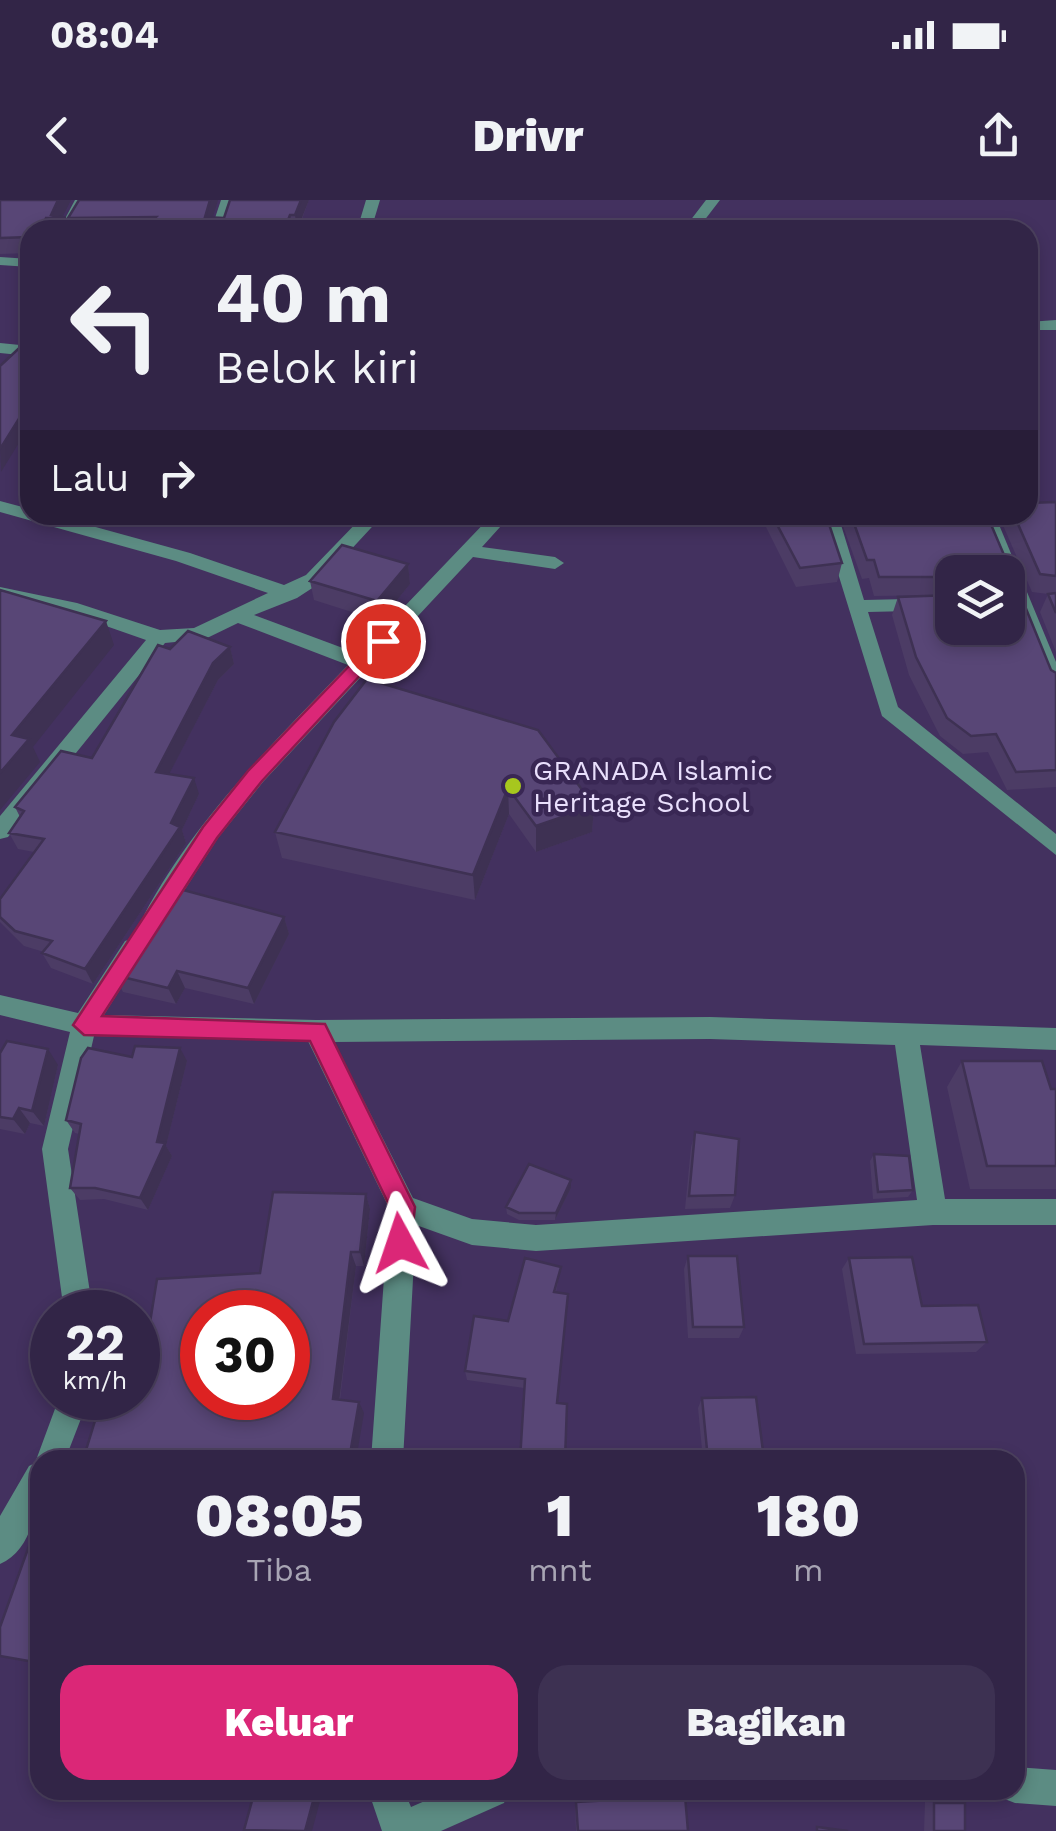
<!DOCTYPE html>
<html lang="id">
<head>
<meta charset="utf-8">
<style>
	body { margin:0; font-family:"Work Sans",sans-serif; background:#3d3152; color:#f1f3f6; height:100vh; display:flex; flex-direction:column; font-size:38px; white-space:nowrap }
	* { box-sizing:border-box; margin:0 }
	p { font-size:32px; color:#a8a5b4 }
	.icon { flex:none; width:55px; height:55px; fill:none; stroke:currentColor; stroke-width:2; stroke-linecap:round; stroke-linejoin:round }
	.map { position:relative; flex:1; overflow:hidden }
	.sheet { position:absolute; left:30px; top:1250px; width:995px; height:350px; display:flex; flex-direction:column; background:#322547; border-radius:30px; box-shadow:0 5px 15px #0003,0 0 0 2px #4d4260 }
	.sheet>* { flex:none }
	.hud { position:absolute; left:20px; top:20px; width:1018px; height:305px; border-radius:30px; box-shadow:0 5px 15px #0003,0 0 0 2px #4d4260; background:#322547; color:#f1f3f6; overflow:hidden }
	.fabs { position:absolute; left:935px; top:355px; display:grid; gap:20px }
	.fabs a { display:grid; place-items:center; width:90px; height:90px; border-radius:20px; background:#322547; box-shadow:0 5px 15px #0003,0 0 0 2px #4d4260; font-size:50px }
	.speed { position:absolute; left:30px; top:1090px; display:flex; gap:20px; font-size:50px; font-weight:700; text-align:center }
	.speed>* { display:grid; place-content:center; width:130px; height:130px; border-radius:50%; background:#322547; box-shadow:0 5px 15px #0003,0 0 0 2px #4d4260; line-height:1 }
	.speed small { font-size:25px; font-weight:400 }
	.speed .limit { border:15px solid #d22; background:#fff; color:#111 }
	.pin { position:absolute; display:grid; place-items:center; width:85px; height:85px; color:#fff; margin:-42px; border:5px solid #fff; border-radius:50%; box-shadow:0 2px 10px #0007 }
	.me { position:absolute; width:110px; margin:-55px; rotate:355deg; stroke-linejoin:round; filter:drop-shadow(0 0 8px #0008) }
	.turn { display:flex; align-items:center; gap:35px; height:210px; padding:0 30px; font-size:45px }
	.turn .icon { width:130px; height:130px; stroke-width:2.5 }
	.turn b { display:block; font-size:70px; line-height:85px }
	.then { display:flex; align-items:center; height:95px; padding:0 30px; background:#0003; gap:20px; font-size:38px }
	.eta { display:flex; justify-content:space-evenly; align-items:center; height:170px; text-align:center }
	.eta b { font-size:60px; font-weight:800; line-height:70px }
	.action { display:flex; gap:20px; margin-top:auto; padding:20px 30px }
	.action a { flex:1; height:115px; border-radius:30px; background:#db2777; color:#fff; font-size:40px; font-weight:800; line-height:115px; text-align:center }
	.action a+a { background:#3d3152; color:#f1f3f6 }
	.status { display:flex; justify-content:space-between; align-items:center; height:70px; padding:0 50px; background:#322547; direction:ltr }
	.status svg { height:28px; fill:currentColor }
	header { display:flex; justify-content:space-between; align-items:center; height:130px; padding:0 30px; background:#322547; font-size:45px; font-weight:800 }
	.map>svg:first-child { display:block }
	.lines { fill:none; stroke-linecap:round; stroke-linejoin:round }
	.minor { fill:#5c8c83; fill-rule:evenodd }
	.wall { fill:#4c3c65; fill-rule:evenodd }
	.shaded-wall { fill:#3e3153 }
	.building { fill:#584676; stroke:#3e3153; stroke-width:2.5; fill-rule:evenodd }
	.route { fill:#db2777; stroke:#8e194d; stroke-width:2.5 }
	.poi-dot { fill:#a7c71e; stroke:#392754; stroke-width:4 }
	.labels { text-anchor:middle; dominant-baseline:central; stroke-width:9; stroke-linejoin:round; paint-order:stroke }
	.poi-label { font-size:28px; fill:#e9dffc; stroke:#392754; text-anchor:start }
</style>
</head>
<body>
<div class="status"><b>08:04</b><svg viewBox="0 0 49 12"><path d="M0 12V9h3v3zM5 12V6h3v6zM10 12V3h3v9zM15 12V0h3v12zM26 1h20v11H26zM47 4h2v5h-2z"/></svg></div>
<header><svg class="icon" aria-label="back" viewBox="0 0 24 24"><path d="M15 5l-7 7 7 7"/></svg>Drivr<svg class="icon" aria-label="share" viewBox="0 0 24 24"><path d="M12 15V3M7 8l5-5 5 5M5 13v7h14v-7"/></svg></header>
<div class="map">
<svg width="1056" height="1631" viewBox="0 0 1056 1631">
	<rect width="100%" height="100%" fill="#43315f"/>
	<g class="lines">
		<path class="minor" d="M75,0H89L73,30H59Z
			M221,0H235L225,30H211Z
			M366,0H380L371,30H357Z
			M706,0H720L697,30H683Z
			M0,57L30,59V67L0,65Z
			M1056,120V130H1028V122Z
			M0,143L30,146V156L0,153Z
			M0,301L30,309V315H52L190,353L284,385L306,375L364,315H383L320,383L297,398L254,415L359,454L492,315H511L482,347L555,357L564,363L555,369L473,357L263,582L218,638L164,722L156,724L144,715C195,619 274,542 348,465L238,423L205,439L165,443L8,637L0,639V616L146,440L66,412L0,399V387L77,403L160,430L194,428L268,393L176,361L0,312Z
			M820,315H838L864,400L952,398V410L868,412L898,507L1056,634V655L882,516Z
			M977,315H995L1056,462V494L1046,487L1008,391V372H1000Z
			M134,738L143,741L146,748L104,815L316,820L710,817L1056,828V850L920,845L945,999H1056V1025H933L536,1051L472,1045L416,1025L403,1260H371L389,1008L308,841L94,836L68,949L93,1112H64L42,949L70,832L0,815V795L78,813L125,741ZM710,839L895,845L917,1000L536,1025L472,1019L413,998L334,842Z
			M59,1198H89L65,1260H40C40,1294 36,1349 0,1364V1316L29,1266L35,1263Z
			M1015,1567L1056,1570V1606L1015,1603L1002,1598L999,1590H1015Z
			M368,1590H404L411,1607L450,1590H509L504,1603L441,1631H382Z"/>
	</g>
	<path class="wall" d="M0,0L66,18L69,30H30V53L0,54Z
		M309,0L298,30H72L68,18H224Z
		M1056,302V452L1040,412L1048,394L1032,392L1002,323L1005,315H1028Z
		M760,315H826L842,363L837,382L796,387Z
		M839,315H987L1004,355L1012,357V390L1020,394L1051,470L1056,473V587L1007,590L988,552L963,554L940,536L909,475L892,415L898,397L950,395L874,396L869,378L862,379ZM952,372H1008V428H952Z
		M408,364L410,384L380,421L314,400L310,381Z
		M230,447L234,464L218,480L169,574L199,594L182,630L186,643L93,784L51,768L42,753L44,752L24,746L0,722V699L34,652L18,649L9,633L20,617L15,607L92,558L170,449Z
		M334,522L594,606L592,632L536,652L509,614L475,700L282,658L275,632Z
		M284,717L289,734L254,804L185,788L176,804L123,792L114,775Z
		M0,853L58,865L44,926L30,923L25,934L0,929Z
		M132,857L187,861L166,946L172,956L148,1010L104,999L80,1000L70,988L79,934L75,933L66,920Z
		M962,861L1051,889H1056V989H970L947,887Z
		M695,932L735,995L730,1008L685,1009L691,947Z
		M874,954L913,990L908,997L873,999L870,961Z
		M571,980V988L555,1020H519L507,1014L506,1007Z
		M366,994L370,1009L364,1066H356L340,1200L364,1213L138,1197L260,1073Z
		M688,1056L744,1127L739,1138H688L684,1069Z
		M849,1058L922,1106L987,1142L976,1152L856,1154L842,1069Z
		M561,1067L556,1092L557,1203L565,1260L524,1188L467,1180L465,1171L508,1121Z
		M702,1198L764,1259L763,1260H703L698,1208Z
		M680,1595L685,1596L688,1631H576L575,1601Z
		M925,1602L965,1603V1631H924Z"/>
	<path class="shaded-wall" d="M58,0H71L62,18L51,15Z
		M210,0H218L209,30L205,17Z
		M301,0H309L297,30L295,15Z
		M290,15L292,30H284Z
		M46,18L50,30H41Z
		M30,201V225L1,272L0,249Z
		M408,364L410,384L380,421L377,401Z
		M106,421L114,445L33,547L40,562L0,610V573L12,535Z
		M230,447L234,464L218,480L162,588L156,572L213,463Z
		M194,578L199,594L182,630L186,643L93,784L85,769L171,623Z
		M508,588L509,614L475,700L473,675Z
		M594,606L592,632L536,652V626Z
		M284,717L289,734L254,804L248,788Z
		M177,771L185,788L176,804L168,788Z
		M180,848L187,861L166,946L172,956L148,1010L140,998L157,942Z
		M48,849L58,865L44,926L32,911Z
		M19,908L30,923L25,934L13,919Z
		M571,980V988L555,1020L556,1013Z
		M366,994L370,1009L364,1066L360,1052Z
		M351,1052L356,1066L338,1210L333,1199Z
		M359,1202L364,1213L356,1260H349Z
		M316,1590H323L312,1631H305Z"/>
	<path class="building" d="M0,0H58L51,15L66,18H46L41,30H30V37L0,38Z
		M79,0H210L205,17L224,18L230,0H301L295,15H290L284,30H142L156,17L68,18Z
		M30,138V201L0,249V166Z
		M1056,302V376L1040,374L1014,315H1028V303Z
		M772,315H826L842,363L800,368Z
		M851,315H987L1004,355L1012,357V390L1020,394L1051,470L1056,473V570L1016,572L996,534L971,536L947,518L916,457L898,397L952,395V428H1008V372H952V377H879L874,360H867Z
		M342,345L408,364L377,401L310,381Z
		M0,390L106,421L12,535L29,539L0,573Z
		M1056,393V413L1048,394Z
		M188,431L230,447L213,463L156,572L194,578L171,623L180,627L85,769L42,753L52,741L15,731L0,717V699L44,639L9,633L24,611L15,607L61,551L92,558L158,445L170,449Z
		M367,479L538,530L594,606L536,626L508,588L473,675L275,632L334,522Z
		M172,687L284,717L248,788L177,771L168,788L114,775Z
		M7,841L48,849L32,911L19,908L13,919L0,917V853Z
		M135,846L180,848L157,942L165,943L140,998L95,988H70L81,924L66,920L81,858L88,848L132,857Z
		M962,861H1042L1051,889H1056V966H987Z
		M695,932L739,939L735,995L689,996Z
		M874,954L909,956L913,990L878,992Z
		M529,964L571,980L556,1013H519L506,1007Z
		M273,992L366,994L360,1052H351L333,1199L359,1202L349,1260H83L102,1198L138,1197L157,1079L260,1073ZM202,1112H288V1198H202Z
		M688,1056H737L744,1127H693Z
		M912,1057L922,1106L978,1105L987,1142L864,1144L849,1058Z
		M525,1058L561,1067L554,1092L568,1094L557,1203L567,1204L565,1260H520L525,1179L465,1171L474,1116L508,1121Z
		M756,1197L764,1259L708,1260L702,1198Z
		M30,1343L40,1345V1463L0,1456V1427Z
		M255,1590H316L305,1631L244,1630Z
		M685,1596L688,1631H578L576,1602Z
		M934,1603H965V1631H934Z
		M817,1627L848,1631H817Z"/>
	<path class="route" d="M377,437L392,441L262,581L217,638L102,816L325,824L415,1007L410,1051L400,1055L391,1051L388,1043L390,1007L310,841L84,835L73,825L203,627L248,571Z"/>
	<circle class="poi-dot" cx="513" cy="586" r="10"/>
	<g class="labels">
		<g class="poi-label">
			<text x="533" y="570">GRANADA Islamic<tspan x="533" dy="32">Heritage School</tspan></text>
		</g>
	</g>
</svg>
<div class="fabs">
<a><svg class="icon" aria-label="layers" viewBox="0 0 24 24"><path d="M12 4l9 5-9 5-9-5zM3 14l9 5 9-5"/></svg></a>
</div>
<div class="speed"><div>22<small>km/h</small></div><div class="limit">30</div></div>
<div class="pin" style="left:383px;top:441px;background:#d93025"><svg class="icon" aria-label="arrive" viewBox="0 0 24 24"><path d="M6 21V4h12l-3 4 3 4H6"/></svg></div>
<svg class="me" style="left:400px;top:1043px" viewBox="-20 -20 40 40"><path d="M0-17L14 15 0 8-14 15z" fill="#db2777" stroke="#fff" stroke-width="4"/></svg>
<div class="hud">
<div class="turn"><svg class="icon" aria-label="left" viewBox="0 0 24 24"><path d="M17 20v-9H6M10 6l-5 5 5 5"/></svg><div><b>40 m</b>Belok kiri</div></div>
<div class="then">Lalu<svg class="icon" aria-label="right" viewBox="0 0 24 24"><path d="M7 20v-9h11M14 6l5 5-5 5"/></svg></div>
</div>
<section class="sheet">
<div class="eta">
<div><b>08:05</b><p>Tiba</p></div>
<div><b>1</b><p>mnt</p></div>
<div><b>180</b><p>m</p></div>
</div>
<div class="action"><a>Keluar</a><a>Bagikan</a></div>
</section>
</div>
</body>
</html>
